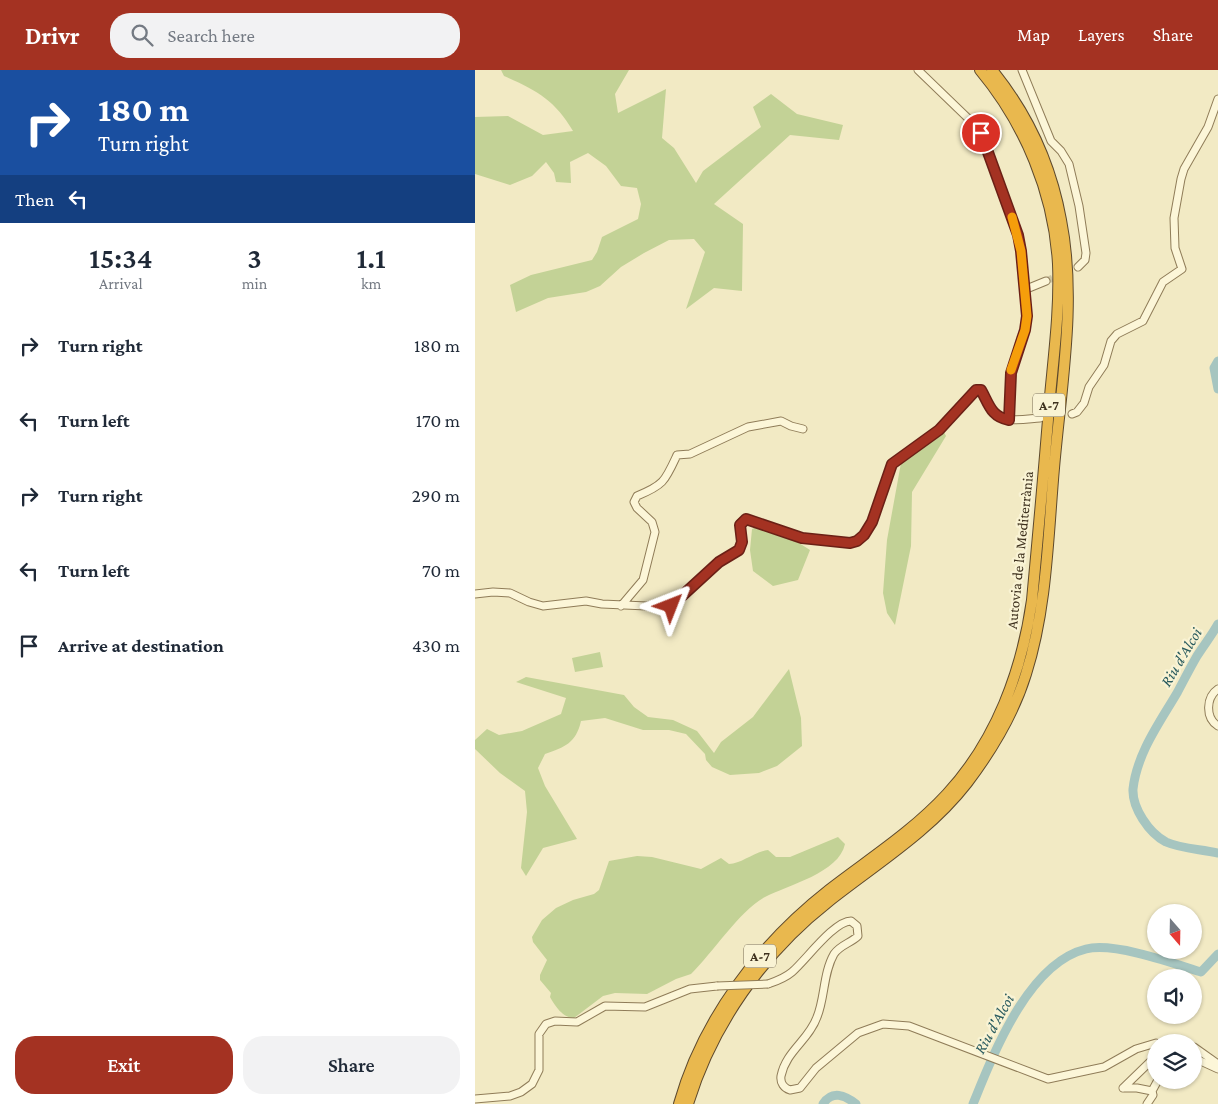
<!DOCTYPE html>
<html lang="en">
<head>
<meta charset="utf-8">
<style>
	body { margin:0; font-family:"Crimson Pro",serif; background:#f2f2f3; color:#1f2937; height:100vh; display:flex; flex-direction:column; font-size:19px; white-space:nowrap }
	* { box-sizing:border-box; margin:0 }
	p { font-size:16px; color:#747a83 }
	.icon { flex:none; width:28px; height:28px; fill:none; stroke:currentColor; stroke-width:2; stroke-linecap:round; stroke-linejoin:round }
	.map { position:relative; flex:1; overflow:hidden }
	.drawer { display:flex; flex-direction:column; background:#fff; width:475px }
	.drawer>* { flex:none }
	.top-card { background:#1a4fa0; color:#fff; overflow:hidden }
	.needle { width:32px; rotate:160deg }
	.tools { position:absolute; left:672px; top:834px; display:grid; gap:10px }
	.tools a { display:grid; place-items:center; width:55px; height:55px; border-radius:50%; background:#fff; box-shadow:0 1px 4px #0004; font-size:25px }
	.pin { position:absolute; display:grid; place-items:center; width:42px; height:42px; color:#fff; margin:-21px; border:2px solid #fff; border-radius:50%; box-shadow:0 1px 5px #0007 }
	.me { position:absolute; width:55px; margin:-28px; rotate:45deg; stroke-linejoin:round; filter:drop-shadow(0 0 4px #0008) }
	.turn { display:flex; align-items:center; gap:18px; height:105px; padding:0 15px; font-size:22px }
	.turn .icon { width:65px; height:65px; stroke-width:2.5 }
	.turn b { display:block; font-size:35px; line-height:42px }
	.then { display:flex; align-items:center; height:48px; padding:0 15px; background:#0003; gap:10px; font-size:19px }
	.eta { display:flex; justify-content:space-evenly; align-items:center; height:85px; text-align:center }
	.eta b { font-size:30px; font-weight:600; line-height:35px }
	.button { display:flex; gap:10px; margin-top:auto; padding:10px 15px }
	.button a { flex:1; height:58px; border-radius:20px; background:#a43222; color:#fff; font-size:20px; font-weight:600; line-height:58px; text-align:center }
	.button a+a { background:#f2f2f3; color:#1f2937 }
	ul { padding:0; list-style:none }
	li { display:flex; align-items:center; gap:15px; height:75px; padding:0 15px }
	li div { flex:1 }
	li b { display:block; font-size:19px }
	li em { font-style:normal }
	header { display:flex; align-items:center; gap:30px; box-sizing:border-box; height:70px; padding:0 25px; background:#a43222; color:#fff }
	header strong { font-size:24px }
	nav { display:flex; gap:28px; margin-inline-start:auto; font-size:18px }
	.search { width:350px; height:45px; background:#f2f2f3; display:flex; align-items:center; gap:12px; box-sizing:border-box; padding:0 18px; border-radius:20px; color:#747a83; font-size:19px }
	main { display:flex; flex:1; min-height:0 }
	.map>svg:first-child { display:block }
	.green { fill:#c3d296 }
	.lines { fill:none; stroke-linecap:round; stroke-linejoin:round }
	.river { stroke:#a6c5c0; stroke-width:9 }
	.minor-tunnel { stroke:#cec5a3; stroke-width:7; stroke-dasharray:7 3.5; stroke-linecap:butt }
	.minor-casing { stroke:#8f7c58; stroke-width:9 }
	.highway-casing { stroke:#5d492d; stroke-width:12 }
	.minor { stroke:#fcf6d8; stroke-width:7 }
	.highway { stroke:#e9b84e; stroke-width:10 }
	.minor-bridge-casing { stroke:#8f7c58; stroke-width:9; stroke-linecap:butt }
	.minor-bridge { stroke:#fcf6d8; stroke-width:7 }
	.route-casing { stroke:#6b2016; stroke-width:12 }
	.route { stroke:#a43222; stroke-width:9 }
	.slow { stroke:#f59e0b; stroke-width:9 }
	.labels { text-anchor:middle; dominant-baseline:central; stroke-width:4.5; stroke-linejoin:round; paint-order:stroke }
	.shield { fill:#f9f3d4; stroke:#766b55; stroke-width:1 }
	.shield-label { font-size:14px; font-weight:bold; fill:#3e311e }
	.street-label { font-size:15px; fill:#3e311e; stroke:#f9f3d4 }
	.water-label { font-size:16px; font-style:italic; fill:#2b5c5f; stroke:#f9f3d4 }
</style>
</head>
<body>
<header>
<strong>Drivr</strong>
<div class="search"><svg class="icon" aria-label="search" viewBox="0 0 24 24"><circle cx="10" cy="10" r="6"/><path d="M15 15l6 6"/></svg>Search here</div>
<nav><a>Map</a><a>Layers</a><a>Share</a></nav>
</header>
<main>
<section class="drawer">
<div class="top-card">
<div class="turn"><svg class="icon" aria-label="right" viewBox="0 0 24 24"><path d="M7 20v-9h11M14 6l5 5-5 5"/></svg><div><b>180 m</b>Turn right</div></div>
<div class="then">Then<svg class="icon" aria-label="left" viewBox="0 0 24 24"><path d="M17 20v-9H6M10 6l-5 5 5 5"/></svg></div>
</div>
<div class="eta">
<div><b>15:34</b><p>Arrival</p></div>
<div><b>3</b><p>min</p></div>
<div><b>1.1</b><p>km</p></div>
</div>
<ul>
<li><svg class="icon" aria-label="right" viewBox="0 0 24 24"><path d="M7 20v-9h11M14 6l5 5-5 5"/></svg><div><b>Turn right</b></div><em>180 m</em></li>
<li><svg class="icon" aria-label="left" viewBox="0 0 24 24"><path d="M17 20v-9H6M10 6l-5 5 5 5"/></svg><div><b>Turn left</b></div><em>170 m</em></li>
<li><svg class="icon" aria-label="right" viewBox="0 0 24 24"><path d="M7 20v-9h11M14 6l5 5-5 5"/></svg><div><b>Turn right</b></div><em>290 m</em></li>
<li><svg class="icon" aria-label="left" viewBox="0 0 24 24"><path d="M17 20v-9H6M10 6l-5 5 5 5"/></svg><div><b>Turn left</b></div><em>70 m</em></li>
<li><svg class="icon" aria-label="arrive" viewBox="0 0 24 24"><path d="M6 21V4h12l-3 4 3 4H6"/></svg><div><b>Arrive at destination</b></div><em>430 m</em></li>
</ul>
<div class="button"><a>Exit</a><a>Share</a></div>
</section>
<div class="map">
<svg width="743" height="1034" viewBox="0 0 743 1034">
	<rect width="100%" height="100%" fill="#f2eac4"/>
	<path class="green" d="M26,0H154L140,24L143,43L191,19L187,68L199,78L221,113L228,101L286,57L278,37L296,24L322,44L368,55L364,70L315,65L239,134L268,154L267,221L239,218L211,239L230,182L219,169L194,170L169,183L146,197L125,216L111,222L73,228L41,242L35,215L56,205L117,190L122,182L127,167L163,149L166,134L162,118L146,116L131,96L113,83L95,92L96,113L81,112L79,103L71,92L57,106L35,115L0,104V47L33,46L68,65L98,61C80,30 61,20 29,6Z
		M468,360L471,366L437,422L436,476L420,555L412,543L408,523L412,470L426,393Z
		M291,452L335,480L323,510L298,516L278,501L275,480L277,459Z
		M125,582L128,597L100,602L97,588Z
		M314,599L326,648L327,676L302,696L284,703L255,705L237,697L231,690L230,684L211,664L194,660H168L130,648L106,651C101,673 90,677 70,684L63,698L70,716L102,769L68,778L51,806L46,798L52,742L50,721L25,703L0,679V670L12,659L24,665L47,661L86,644L91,628L41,612L51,607L149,625L159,637L173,647L198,650L222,661L239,683L246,672L278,647Z
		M363,767L370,774C364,803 313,815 290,827C265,840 237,884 216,904L201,909L172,924L140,923L128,926L99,948C88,948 80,936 75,927L76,923L65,910V905L72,890L58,872L57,867L67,850L81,838L98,830L119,824L124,820L134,791L162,786L177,787L226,799L246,788L254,794C266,794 279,782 293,780L301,787H315Z"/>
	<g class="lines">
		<path class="river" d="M743,291L739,298L743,319
			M743,554C737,565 729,575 722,586C715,598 709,610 702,623C685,652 662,683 658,719C657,738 674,763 691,772C707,779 726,779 743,783
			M348,1034C357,1020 370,1025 381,1034
			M498,1034C518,985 553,893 611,879C639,872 698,893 726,902L743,884"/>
		<path class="minor-tunnel" d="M571,211L603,197"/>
		<g class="minor-casing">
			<path id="minor" d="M443,0L500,55L506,63L543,165L547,181L552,246L550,260L536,303L534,350
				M547,0L576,71L586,81L594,94L604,136L611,183L610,190L603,197
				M549,220L571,211
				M597,344L602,342L609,333L614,317L629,295L636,271L642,264L668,251L688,212L707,199L700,178L699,148L706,109L709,99L733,57L743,29
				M0,524L18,522L35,523L54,532L68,536L111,531L127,534L194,537L244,492L264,480L267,472L265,453L271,449L327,468L375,473L382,471L389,465L397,452L417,394L464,360L501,321L506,320C510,326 511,333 515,339C527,355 549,349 565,348
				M146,536L168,510L180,462L177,452L162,438L159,432L162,426C189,415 190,411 202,385L215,384L273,357L306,351L316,356L328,359
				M743,619C731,627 730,648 743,656
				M293,914C302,911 310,908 317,902C331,890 359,851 376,851L382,856L383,866C376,873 365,875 359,884C348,903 350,928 342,947C334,970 311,981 306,1006C305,1013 309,1018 315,1020L325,1018L341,998L383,963L408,954L434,956L573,1009L629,997L661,979L681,973
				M719,977L743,994
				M719,988L743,999
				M648,1018L681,986
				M648,1018H662L677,1021
				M0,1029L35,1026L46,1022L57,1014L64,1000V964L71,954L80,951L102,952L130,936L170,937L215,919L242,916
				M672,1034L678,1025L677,1021L683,1010"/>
		</g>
		<g class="highway-casing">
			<path id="highway" d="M204,1034C228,949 285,874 354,820C394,789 437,762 472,724C521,671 547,601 557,530C563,466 569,401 574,337C578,290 585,242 583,194C579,123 550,54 505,0
				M213,1034C237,955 288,883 353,832C401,794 454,762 492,713C517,680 539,643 551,604C572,538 573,466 579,398C586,316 602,231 586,150C576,95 552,43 517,0"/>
		</g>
		<use href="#minor" class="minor"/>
		<use href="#highway" class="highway"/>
		<g class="minor-bridge-casing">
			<path id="minor-bridge" d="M242,916L293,914"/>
		</g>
		<use href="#minor-bridge" class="minor-bridge"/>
	</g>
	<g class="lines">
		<g class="route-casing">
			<path id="route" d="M196,536L244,492L264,480L267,472L265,455L271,449L327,468L375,473L382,471L389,465L397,452L417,394L464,360L501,320H506C514,334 516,347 534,350L536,303L550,260L552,246L546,181L543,165L506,63"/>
		</g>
		<use href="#route" class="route"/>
		<path class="slow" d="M536,300L550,260L552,246L546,181L537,147"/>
	</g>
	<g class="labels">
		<g class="shield">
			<rect x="558" y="323.5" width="32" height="23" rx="4"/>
			<rect x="269" y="874.5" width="32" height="23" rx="4"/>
		</g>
		<g class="shield-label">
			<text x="574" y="335">A-7</text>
			<text x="285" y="886">A-7</text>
		</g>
		<g class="street-label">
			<text transform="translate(545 480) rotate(-84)">Autovia de la Mediterrània</text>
		</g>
		<g class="water-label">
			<text transform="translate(706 587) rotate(-59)">Riu d'Alcoi</text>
			<text transform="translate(519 954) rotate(-61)">Riu d'Alcoi</text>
		</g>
	</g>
</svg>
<div class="tools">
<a><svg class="needle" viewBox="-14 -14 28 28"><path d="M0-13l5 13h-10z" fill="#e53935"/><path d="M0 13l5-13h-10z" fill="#747a83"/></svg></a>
<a><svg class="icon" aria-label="sound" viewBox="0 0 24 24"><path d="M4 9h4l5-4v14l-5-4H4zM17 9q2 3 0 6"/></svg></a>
<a><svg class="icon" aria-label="layers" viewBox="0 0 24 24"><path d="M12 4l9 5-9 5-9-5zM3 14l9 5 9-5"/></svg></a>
</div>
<div class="pin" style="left:506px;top:63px;background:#d93025"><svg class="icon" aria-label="arrive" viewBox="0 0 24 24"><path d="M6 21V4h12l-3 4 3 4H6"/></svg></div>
<svg class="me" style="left:196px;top:536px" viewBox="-20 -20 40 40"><path d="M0-17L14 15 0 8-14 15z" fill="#a43222" stroke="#fff" stroke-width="4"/></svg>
</div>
</main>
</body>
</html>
